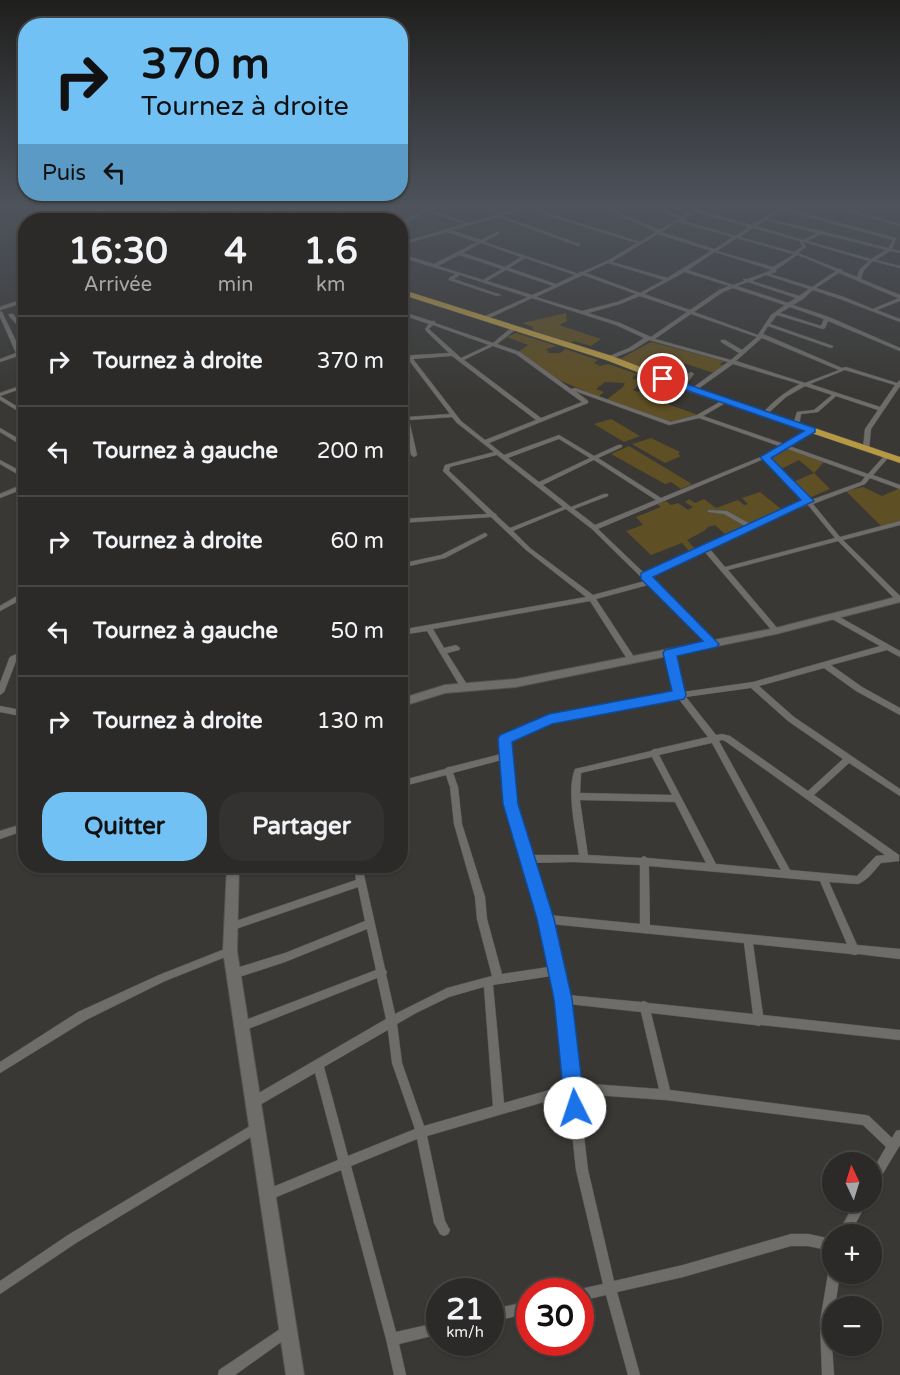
<!DOCTYPE html>
<html lang="fr">
<head>
<meta charset="utf-8">
<style>
	body { margin:0; font-family:"Varela Round",sans-serif; background:#333230; color:#f1f3f6; height:100vh; display:flex; flex-direction:column; font-size:22px; white-space:nowrap }
	* { box-sizing:border-box; margin:0 }
	p { font-size:20px; color:#a6a7a8 }
	.icon { flex:none; width:33px; height:33px; fill:none; stroke:currentColor; stroke-width:2; stroke-linecap:round; stroke-linejoin:round }
	.map { position:relative; flex:1; overflow:hidden }
	.details { position:absolute; left:18px; top:213px; width:390px; height:660px; display:flex; flex-direction:column; background:#2b2a28; border-radius:24px; box-shadow:0 2px 4px #0004,0 0 0 2px #474645 }
	.details>* { flex:none }
	.guide { position:absolute; left:18px; top:18px; width:390px; height:183px; border-radius:24px; box-shadow:0 2px 4px #0004,0 0 0 2px #474645; background:#71c1f5; color:#111; overflow:hidden }
	.needle { width:39px; rotate:356deg }
	.tools { position:absolute; left:822px; top:1152px; display:grid; gap:12px }
	.tools a { display:grid; place-items:center; width:60px; height:60px; border-radius:50%; background:#2b2a28; box-shadow:0 2px 4px #0004,0 0 0 2px #474645; font-size:30px }
	.speed { position:absolute; left:426px; top:1278px; display:flex; gap:12px; font-size:30px; font-weight:700; text-align:center }
	.speed>* { display:grid; place-content:center; width:78px; height:78px; border-radius:50%; background:#2b2a28; box-shadow:0 2px 4px #0004,0 0 0 2px #474645; line-height:1 }
	.speed small { font-size:15px; font-weight:400 }
	.speed .limit { border:9px solid #d22; background:#fff; color:#111 }
	.pin { position:absolute; display:grid; place-items:center; width:51px; height:51px; color:#fff; margin:-26px; border:3px solid #fff; border-radius:50%; box-shadow:0 2px 6px #0007 }
	.me { position:absolute; width:66px; margin:-33px; rotate:356deg; stroke-linejoin:round; filter:drop-shadow(0 0 4px #0008) }
	.turn { display:flex; align-items:center; gap:21px; height:126px; padding:0 24px; font-size:27px }
	.turn .icon { width:78px; height:78px; stroke-width:2.5 }
	.turn b { display:block; font-size:42px; line-height:51px }
	.then { display:flex; align-items:center; height:57px; padding:0 24px; background:#0003; gap:12px; font-size:22px }
	.eta { display:flex; justify-content:space-evenly; align-items:center; height:102px; text-align:center }
	.eta b { font-size:36px; font-weight:800; line-height:42px }
	.primary-button { display:flex; gap:12px; margin-top:auto; padding:12px 24px }
	.primary-button a { flex:1; height:69px; border-radius:24px; background:#71c1f5; color:#111; font-size:24px; font-weight:800; line-height:69px; text-align:center }
	.primary-button a+a { background:#333230; color:#f1f3f6 }
	ul { padding:0; list-style:none }
	li { display:flex; align-items:center; gap:18px; height:90px; padding:0 24px; border-top:2px solid #474645 }
	li div { flex:1 }
	li b { display:block; font-size:22px }
	li em { font-style:normal }
	.map>svg:first-child { display:block }
	.green { fill:#5f4f24 }
	.lines { fill:none; stroke-linecap:round; stroke-linejoin:round }
	.street-casing { stroke:#555451; stroke-width:1 }
	.secondary-casing { stroke:#555451; stroke-width:2 }
	.highway-casing { stroke:#555451; stroke-width:1 }
	.street { fill:#6f6d6a; fill-rule:evenodd }
	.secondary { fill:#6f6d6a; fill-rule:evenodd }
	.highway { fill:#b79843; fill-rule:evenodd }
	.route { fill:#1a73e8; stroke:#114b97; stroke-width:1.5 }
</style>
</head>
<body>
<div class="map">
<svg width="900" height="1375" viewBox="0 0 900 1375">
	<rect width="100%" height="100%" fill="#393835"/>
	<path class="green" d="M379,204H422L404,213L383,214L377,206Z
		M566,313L567,321L559,325L601,339L591,346L574,341L570,343L533,330V327L522,323Z
		M516,333L557,346L546,349L549,353H560L565,349L598,360L594,363L600,366L608,364L637,374L632,378L642,382L633,390L638,392L649,380L662,384L651,398L698,415L671,422L606,400L623,387L625,383L605,382L596,389L604,392L598,397L557,379L518,352L528,345L507,337Z
		M651,342L724,361L720,364L723,366L714,373L680,362L661,376L616,361Z
		M611,419L640,436L624,442L594,424Z
		M651,438L680,452L678,454L681,456L665,463L632,444Z
		M629,446L692,484L681,489L671,482L665,484L611,454Z
		M789,448L824,462L814,473L799,460L781,469L770,457Z
		M814,473L830,489L809,498L793,482Z
		M863,487L882,496L900,488V521L881,526L846,491Z
		M760,492L781,509L725,534L715,525L708,527L704,531L687,540L695,549L689,551L682,543L651,555L626,531L643,525L636,517L661,507L657,504L666,501L671,505L678,503L688,510L693,507L685,502L689,499L695,503L704,499L716,508L738,500L744,505L748,504L742,498Z"/>
	<g class="lines">
		<g class="street-casing">
			<path id="street" d="M125,204H130L97,212L84,218L160,214L174,211L176,212L161,216L157,220L155,219L157,216L80,220L78,219L81,218V216L95,210Z
				M219,204H223L252,213L284,204H288L287,205L284,206L322,217L349,204H353L321,220H317L319,218L280,207L256,215L269,219L270,220C264,220 260,217 254,217C248,216 240,220 233,220L234,219L248,215L221,205L187,218L184,217Z
				M436,204H440L431,210L468,223L500,214L479,205L478,204H482L504,213L527,206V204L531,205L541,204L540,205L534,207L551,214L640,242L655,233V231L596,205L595,204H599L659,230L679,219L649,205L648,204H652L681,217L704,204H708L698,210L752,225L778,209L763,205L762,204L781,207L787,204H791L785,208L896,238L892,249L900,251V253L890,251L876,260L900,266V268L873,261L864,270L861,279L900,295V301L877,310L900,319V322L840,299L813,290L803,299L793,305L829,317L900,348V351L828,321L825,328L823,329L777,315L770,324L833,346V347L831,348L768,326L763,334L842,368L846,367L897,383L900,380V386L871,429L869,449L866,451L863,449L865,429L878,410L836,396L818,412L801,414L799,425L796,427L793,425L797,412L814,410L832,395L805,386L786,397L765,416L762,414C773,401 785,392 800,384L733,364L695,391H691V389L728,362L649,340L633,350L611,359H607V357L629,348L644,338L616,325L532,298L485,320H481V318L528,297L460,275L454,279L501,295L497,296L449,280V278L456,274L400,257V254L434,264L477,242L447,232L400,245V243L464,224L428,211L400,226V223ZM531,208L549,216L637,243L607,261L582,272H579V274L484,242L499,234V232H497L481,240L451,230L498,217L578,246H580V244L502,216ZM782,210L893,240L888,248L825,232L823,231H821L768,219ZM695,212L749,227L736,236L681,220H684L685,218ZM766,220L817,233L803,240L756,226ZM678,222L733,237L714,249L661,232ZM753,228L800,241L802,247L794,252L740,237ZM658,234L711,251L667,278L612,262ZM822,234L886,250L871,259L807,241ZM737,238L793,254V255L773,267L717,251ZM803,242H804L869,261L860,269L857,277L842,271V269H838L798,253L806,247ZM481,243L521,257L505,267L463,253ZM715,252L772,270L748,279H743L744,281L733,285L688,270ZM459,255L502,269L483,280L438,266ZM797,255L803,257L836,271L812,287L770,274L776,272V270ZM525,258L575,275L556,284L509,268ZM608,263L664,280L640,293L586,273ZM506,270L553,286L532,295L487,281ZM685,272L729,286L719,290L690,310L644,294ZM839,273L898,298H899L873,309L844,297L816,288ZM583,275L636,294L617,302L582,311L536,297ZM766,275L809,289L799,296L752,281ZM748,282L796,298L788,303L737,286ZM733,288L785,305L771,315L758,335L694,312L723,292ZM640,296L687,312L651,337L620,323L588,313L620,304ZM790,307L824,319L821,326L780,313ZM691,314L757,337L742,350L725,340H721V342L739,353L731,360L655,339ZM762,338L839,370L805,383L736,361ZM845,370L895,385L880,407L810,384Z
				M824,204H828L900,224V226Z
				M877,204H882L900,208V210Z
				M24,299H26V302L0,310V307Z
				M0,311L2,312L26,362V370L23,369L18,356L0,362V359L16,353L0,317Z
				M400,311L431,321H435V323L493,343L511,328H515V330L497,344L520,352L571,389L575,388L671,422L697,415L725,399L727,400V402L703,416L784,444L810,429H814V431L789,446L868,474L885,455H889V457L873,475L900,485V489L870,478L865,484L813,504L840,537L900,521V525L843,540L900,596V601H897L838,541L728,570L778,629L780,631L778,633H774L704,551L648,577L653,580L654,583L716,642L717,644L716,646H710L648,585L596,599L636,660L632,663L629,662L590,601L433,629L444,648L456,645L460,648L459,650L447,653L468,686L467,688H461L427,631L400,635V630L586,597L526,550L491,517L400,523V519L487,514L443,471L445,465L494,452L457,423L452,417L409,420L417,455L414,457L411,455L404,420L400,421V417H403L400,405V389L403,390L408,417L450,414L408,359H400V356L449,353L427,332L425,329L429,324L400,314ZM433,325L489,345L461,358L431,331L429,329ZM493,346L516,354L582,402L541,418L464,360ZM452,356L536,420L485,440L461,421L413,359ZM575,391L669,425L699,418L779,446L763,456L661,498L598,458L622,447V445H618L594,456L559,435L504,455L489,443L588,403V401ZM559,439L590,458L539,482L508,458ZM785,448L865,477L861,482L811,500L769,457ZM497,455L563,507L510,528L497,516L496,514L494,513L449,471L450,467ZM764,459L806,502L750,524L727,511L708,510V512L724,514L745,526L645,574L598,529ZM594,460L656,500L595,525L574,509L608,496V494H604L571,507L543,485ZM808,505L835,538L725,567L709,548L765,521ZM566,509L592,529L645,581L593,595L530,548L513,531Z
				M9,314H13L26,330V335L9,316Z
				M691,372L694,374L693,375L684,387H680V385L689,373Z
				M26,384V387L0,396L26,412V416L0,400V393Z
				M0,428L26,443V448L0,432Z
				M0,460L26,474V479L0,464Z
				M26,483V487L23,488L26,496V510L23,508L18,491L0,498V494Z
				M485,533L487,534V536L445,558L400,568V564L441,555Z
				M24,592H26V597L0,611V606Z
				M832,615H836L900,651V657L887,650L831,665L862,687L900,708V715L856,691L824,668L759,686L794,717L900,789V796L849,763L814,795L899,855V861L881,863C874,871 868,880 858,884L829,882L857,945L900,949V959L858,954L855,955L851,954L753,944L763,1015L900,1030V1040L761,1025L759,1026L755,1025L651,1013L670,1090L865,1115L869,1116L892,1138L896,1131L900,1130V1145L876,1185L872,1187V1171L886,1147L863,1125L666,1100L579,1094L588,1170L614,1281L683,1265L791,1234H808L832,1239V1251L808,1246H791L683,1277L617,1292L640,1375H628L606,1295L580,1301V1292H575L580,1289L603,1284L576,1170L568,1095L427,1136L445,1221L450,1230L448,1234L444,1236L440,1234L434,1223L417,1139L351,1166L396,1332L440,1322V1334L399,1344L406,1375H394L386,1339L341,1170L267,1201L263,1199L261,1195L263,1191L338,1160L315,1073L258,1106L254,1107L250,1106L249,1102L250,1098L386,1019L377,978L243,1031L239,1030L238,1026L239,1022L243,1021L376,970L367,929L285,962L233,979L230,977L228,974L230,971L233,969L285,953L365,921L358,887L230,931L227,930L225,927L227,924L356,880L354,866H362L385,969L387,972L386,974L395,1014L447,988L492,976L477,919L475,897L454,824L450,787L446,775L400,787V781L445,769L448,767H450L501,754L500,742L504,735L546,717L676,693L666,653L670,650L674,653L683,692L753,682L880,646L832,619L831,617ZM751,688L788,721L843,759L808,791L730,736L722,734L716,735L686,697ZM678,698L708,737L656,749H654L651,751L575,769C566,791 576,831 579,855H530L514,804L508,742L510,739L550,722ZM722,740L725,741L885,855L876,856L857,876L790,870L719,741ZM712,743L781,870L716,864L659,755ZM652,757L672,795L580,793L581,773ZM502,760L506,804L540,919L549,967L502,974L487,919L485,897L462,824L458,787L453,773ZM580,800L675,802L706,863L647,858L644,856L641,858L588,855ZM574,862L640,865V924L548,915L532,863ZM649,866L820,881L847,944L650,925ZM551,924L744,943L753,1014L648,1003L644,1001L641,1002L567,995L560,971ZM552,976L558,999L567,1085L504,1103L493,985ZM484,987L493,1106L424,1126L402,1063L397,1024L416,1013L449,997ZM569,1004L641,1012L659,1089L578,1083ZM388,1030L392,1063L415,1129L348,1156L324,1067Z
				M26,650V655L16,661L4,692L0,695V683L9,659L10,657Z
				M0,706L26,711V717L0,712Z
				M26,823V830L0,839V831Z
				M230,947L233,948L235,951L233,954L165,981L86,1020L0,1073V1062L78,1012L159,975Z
				M257,1122L261,1123L262,1127L261,1131L76,1243L0,1294V1281L68,1235Z
				M855,1202H867L850,1234H838Z
				M832,1269V1274H840L835,1306H832V1346L834,1375H822L820,1322L828,1274L830,1270Z
				M530,1301V1313L490,1322V1310Z
				M287,1325L291,1327L293,1331L291,1335L235,1375H218L219,1370L283,1327Z"/>
		</g>
		<g class="secondary-casing">
			<path id="secondary" d="M900,596V602L776,634L516,687L445,693L400,707V699L445,685L516,679L776,628Z
				M227,866H239L237,951L304,1375H286L223,951Z"/>
		</g>
		<g class="highway-casing">
			<path id="highway" d="M151,204H159L199,220H190Z
				M400,289L612,356L685,384L900,457V463L679,388L606,360L400,294Z"/>
		</g>
		<use href="#street" class="street"/>
		<use href="#secondary" class="secondary"/>
		<use href="#highway" class="highway"/>
	</g>
	<linearGradient id="sky" x2="0" y2="1"><stop stop-color="#1f1f1d"/><stop offset="0.52" stop-color="#4e535c"/><stop offset="1" stop-color="#4e535c" stop-opacity="0"/></linearGradient>
	<rect width="900" height="396" fill="url(#sky)"/>
	<path class="route" d="M663,376L815,428V432L771,458L814,501L653,577L719,644L717,647L677,656L686,695L684,699L552,724L512,742L518,804L554,919L572,999L585,1108L582,1115L575,1118L568,1115L565,1108L554,999L537,919L503,804L498,739L500,735L549,714L672,691L663,653L665,650L703,641L641,579V573L801,500L760,457L804,431L660,381V377Z"/>
</svg>
<div class="tools">
<a><svg class="needle" viewBox="-14 -14 28 28"><path d="M0-13l5 13h-10z" fill="#e53935"/><path d="M0 13l5-13h-10z" fill="#a6a7a8"/></svg></a>
<a>+</a>
<a>−</a>
</div>
<div class="speed"><div>21<small>km/h</small></div><div class="limit">30</div></div>
<div class="pin" style="left:663px;top:379px;background:#d93025"><svg class="icon" aria-label="arrive" viewBox="0 0 24 24"><path d="M6 21V4h12l-3 4 3 4H6"/></svg></div>
<svg class="me" style="left:575px;top:1108px" viewBox="-20 -20 40 40"><circle r="19" fill="#fff"/><path d="M0-13L10 11 0 6-10 11z" fill="#1a73e8"/></svg>
<div class="guide">
<div class="turn"><svg class="icon" aria-label="right" viewBox="0 0 24 24"><path d="M7 20v-9h11M14 6l5 5-5 5"/></svg><div><b>370 m</b>Tournez à droite</div></div>
<div class="then">Puis<svg class="icon" aria-label="left" viewBox="0 0 24 24"><path d="M17 20v-9H6M10 6l-5 5 5 5"/></svg></div>
</div>
<section class="details">
<div class="eta">
<div><b>16:30</b><p>Arrivée</p></div>
<div><b>4</b><p>min</p></div>
<div><b>1.6</b><p>km</p></div>
</div>
<ul>
<li><svg class="icon" aria-label="right" viewBox="0 0 24 24"><path d="M7 20v-9h11M14 6l5 5-5 5"/></svg><div><b>Tournez à droite</b></div><em>370 m</em></li>
<li><svg class="icon" aria-label="left" viewBox="0 0 24 24"><path d="M17 20v-9H6M10 6l-5 5 5 5"/></svg><div><b>Tournez à gauche</b></div><em>200 m</em></li>
<li><svg class="icon" aria-label="right" viewBox="0 0 24 24"><path d="M7 20v-9h11M14 6l5 5-5 5"/></svg><div><b>Tournez à droite</b></div><em>60 m</em></li>
<li><svg class="icon" aria-label="left" viewBox="0 0 24 24"><path d="M17 20v-9H6M10 6l-5 5 5 5"/></svg><div><b>Tournez à gauche</b></div><em>50 m</em></li>
<li><svg class="icon" aria-label="right" viewBox="0 0 24 24"><path d="M7 20v-9h11M14 6l5 5-5 5"/></svg><div><b>Tournez à droite</b></div><em>130 m</em></li>
</ul>
<div class="primary-button"><a>Quitter</a><a>Partager</a></div>
</section>
</div>
</body>
</html>
